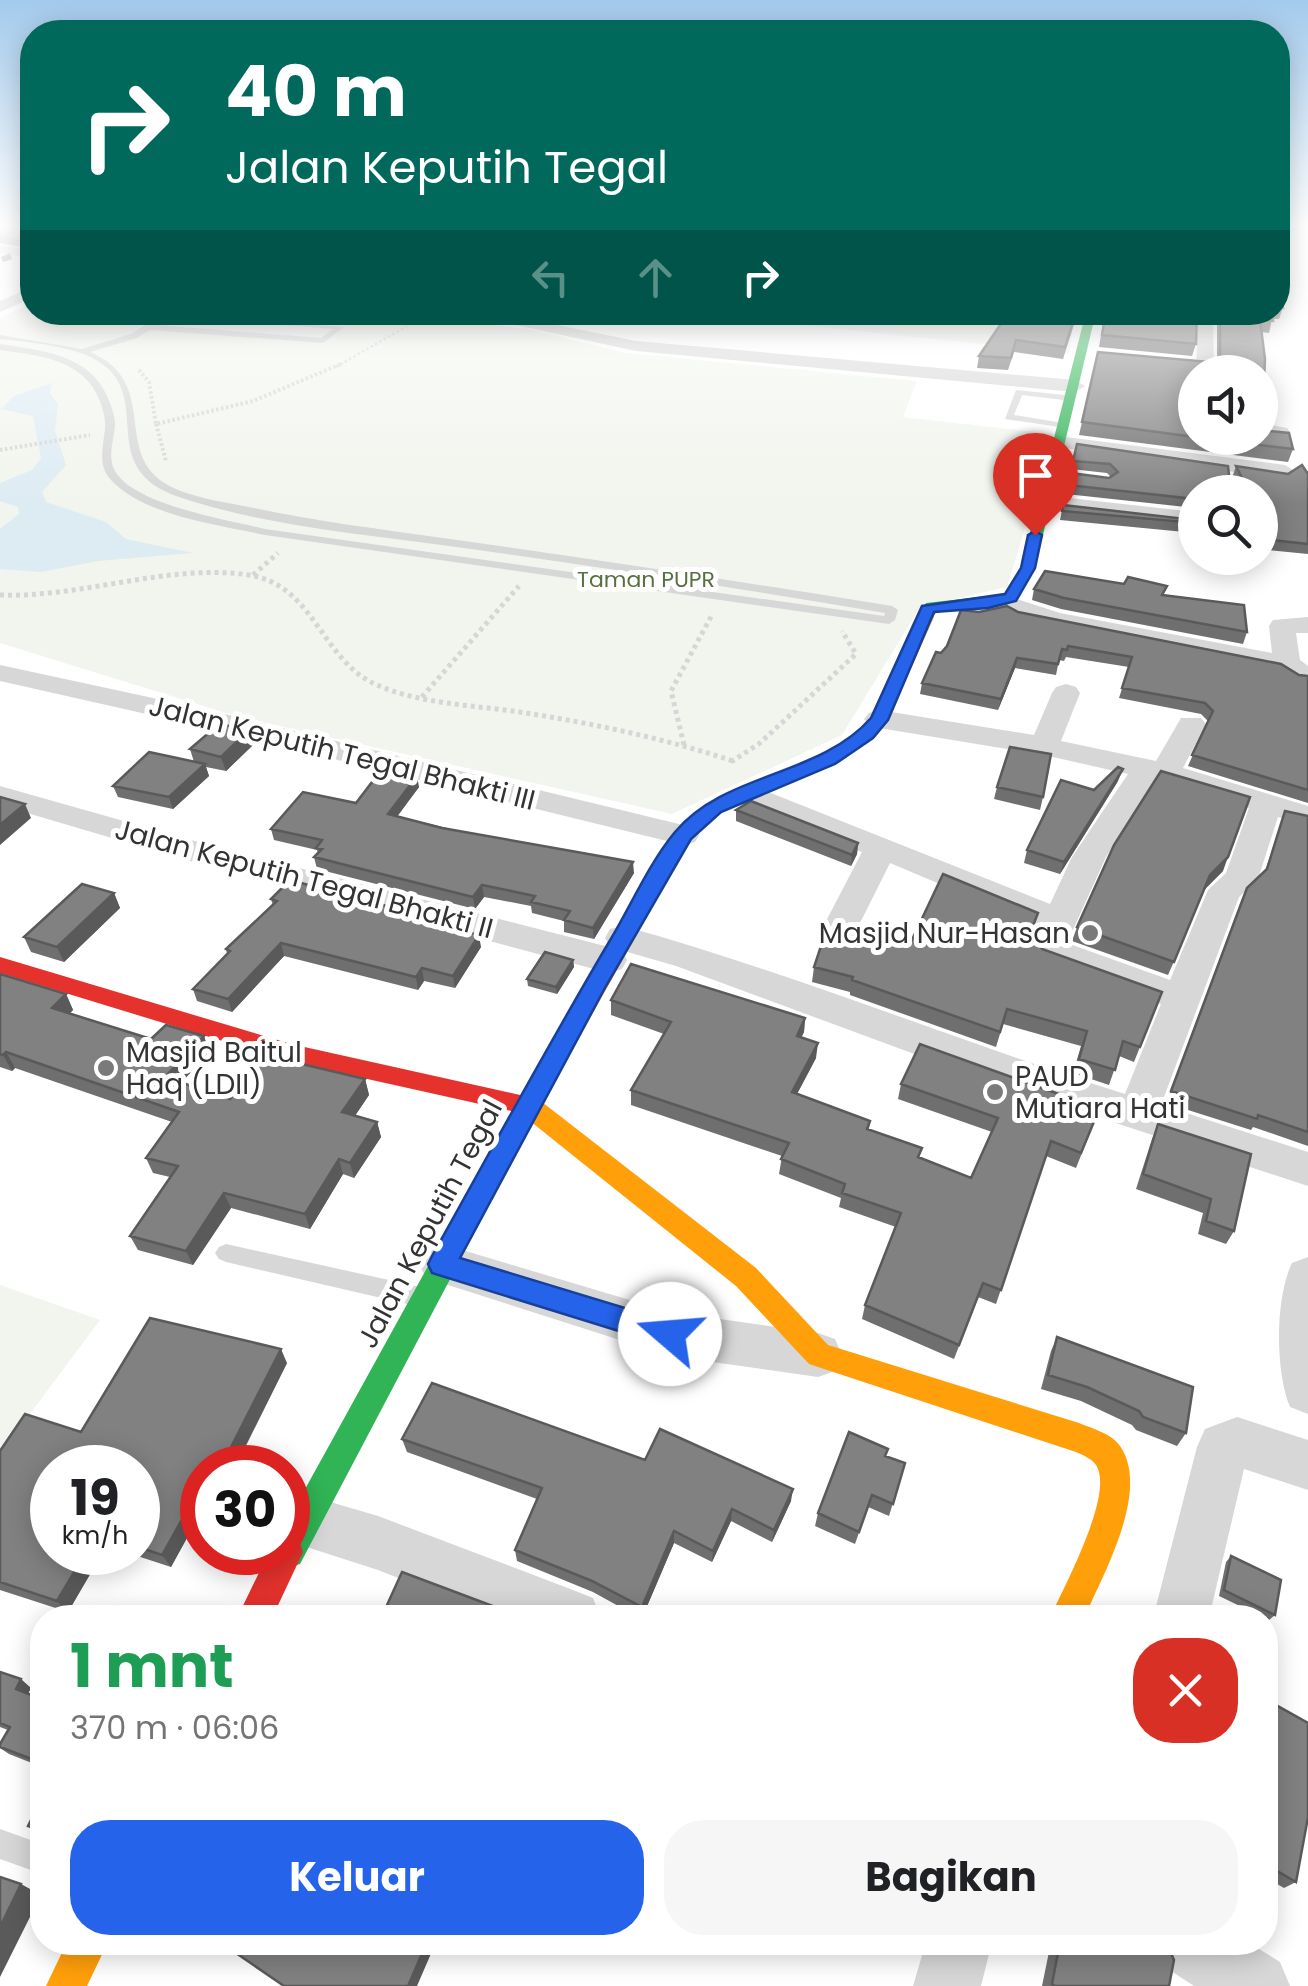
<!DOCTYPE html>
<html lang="id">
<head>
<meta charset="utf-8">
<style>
	body { margin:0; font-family:Poppins,sans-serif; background:#f6f6f6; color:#202124; height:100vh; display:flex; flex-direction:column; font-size:38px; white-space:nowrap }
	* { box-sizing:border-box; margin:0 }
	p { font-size:32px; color:#757577 }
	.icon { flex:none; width:55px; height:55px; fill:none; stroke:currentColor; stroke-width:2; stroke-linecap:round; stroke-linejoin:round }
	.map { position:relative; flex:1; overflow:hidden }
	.drawer { position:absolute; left:30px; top:1605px; width:1248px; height:350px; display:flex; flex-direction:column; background:#fff; border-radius:40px; box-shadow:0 5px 25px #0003 }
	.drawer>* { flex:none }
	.top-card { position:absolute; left:20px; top:20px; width:1270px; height:305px; border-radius:40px; box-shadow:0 5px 25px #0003; background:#00695c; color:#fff; overflow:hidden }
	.buttons { position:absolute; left:1178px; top:355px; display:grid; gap:20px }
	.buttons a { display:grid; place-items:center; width:100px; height:100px; border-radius:50%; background:#fff; box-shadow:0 5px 25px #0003; font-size:50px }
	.speed { position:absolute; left:30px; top:1445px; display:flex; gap:20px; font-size:50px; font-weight:700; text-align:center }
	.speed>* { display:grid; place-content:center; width:130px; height:130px; border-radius:50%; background:#fff; box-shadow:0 5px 25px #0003; line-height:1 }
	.speed small { font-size:25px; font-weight:400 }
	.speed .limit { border:15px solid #d22; background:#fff; color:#111 }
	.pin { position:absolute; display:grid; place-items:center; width:85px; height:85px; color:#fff; margin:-102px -42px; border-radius:50% 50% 50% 0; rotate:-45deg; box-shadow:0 0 10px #0007 }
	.pin .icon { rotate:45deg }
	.me { position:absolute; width:110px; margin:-55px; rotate:288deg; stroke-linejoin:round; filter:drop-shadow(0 0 8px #0008) }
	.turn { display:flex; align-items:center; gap:35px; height:210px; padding:0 40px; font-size:45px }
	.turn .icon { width:130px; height:130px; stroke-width:2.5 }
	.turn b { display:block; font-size:70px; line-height:85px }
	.lanes { display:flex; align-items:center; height:95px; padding:0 40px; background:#0003; justify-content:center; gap:50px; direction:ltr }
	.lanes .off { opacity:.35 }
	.round { display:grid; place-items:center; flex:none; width:105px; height:105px; border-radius:40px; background:#f6f6f6 }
	.overview { display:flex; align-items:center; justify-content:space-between; height:170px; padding:0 40px }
	h1 { font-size:60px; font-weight:700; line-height:75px; color:#1e9e55 }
	.button { display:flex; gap:20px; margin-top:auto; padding:20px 40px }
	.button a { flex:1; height:115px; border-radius:40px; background:#2563eb; color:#fff; font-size:40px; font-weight:700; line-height:115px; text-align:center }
	.button a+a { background:#f6f6f6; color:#202124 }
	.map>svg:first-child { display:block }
	.green { fill:#f1f5ed }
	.water { fill:#ddebf3 }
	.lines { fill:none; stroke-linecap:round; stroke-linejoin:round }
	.path-far2 { stroke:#d6d6d6; stroke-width:2.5; stroke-dasharray:2.5 2.5; stroke-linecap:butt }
	.path-far1 { stroke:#d6d6d6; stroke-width:4; stroke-dasharray:2.5 2.5; stroke-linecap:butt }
	.path { stroke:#d6d6d6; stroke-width:5; stroke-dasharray:4 4; stroke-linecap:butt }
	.lane { fill:#d7d7d7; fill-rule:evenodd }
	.street { fill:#d7d7d7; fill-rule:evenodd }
	.fast { fill:#30b455; fill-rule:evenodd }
	.slow { fill:#ff9f0a; fill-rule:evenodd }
	.jam { fill:#e5322d; fill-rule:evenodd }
	.wall { fill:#6f6f6f }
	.shaded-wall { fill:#5a5a5a }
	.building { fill:#818181; stroke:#5a5a5a; stroke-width:2.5 }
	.route { fill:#2563eb; stroke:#184099; stroke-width:2.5 }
	.poi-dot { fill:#7a7a7a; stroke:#fff; stroke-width:4 }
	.labels { text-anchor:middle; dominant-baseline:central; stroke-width:10; stroke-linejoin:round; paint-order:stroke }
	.far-park-label { font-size:22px; fill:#56703f; stroke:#fff }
	.street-label { font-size:28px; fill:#333; stroke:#fff }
	.poi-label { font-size:28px; fill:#333; stroke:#fff; text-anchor:start }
</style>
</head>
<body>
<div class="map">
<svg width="1308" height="1986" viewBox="0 0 1308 1986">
	<rect width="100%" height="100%" fill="#fff"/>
	<path class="green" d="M32,303V312L406,313L532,330L625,353L917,381L903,417L1054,434L1007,587L920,607L842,735L672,814L239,717L0,643V318Z
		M689,313H1075L1069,353Z
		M0,1285L100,1320L0,1454Z"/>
	<path class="water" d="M52,383L50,393L58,404L55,431L66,465L42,492L46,502L106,522L126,539L193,553L98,561L41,572L0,569V529L19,514L18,507L0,501V483L32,470L41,458L33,416L1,409L14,396Z"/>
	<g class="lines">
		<path class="path-far2" d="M336,367L407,326"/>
		<path class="path-far1" d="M139,370L149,382L156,424L253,401L341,364
			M156,424L166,461
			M0,450L90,435"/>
		<path class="path" d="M253,575L278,553
			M0,595C82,598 169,563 249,575C315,585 321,661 377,685C423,705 477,705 526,713C596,724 666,739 733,761
			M422,697L519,586
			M684,745L671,691L713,613
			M731,762L760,743L856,654L842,631"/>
		<path class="lane" d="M166,312L344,327L323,343L150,330L137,338L90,352C165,384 106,459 176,489C199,499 225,502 249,507C313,521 378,529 443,538C593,559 743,582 892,606L898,610L895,620L889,624L265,535C220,525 145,516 112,481C97,466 103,448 105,429C106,419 103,409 99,399C83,359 37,355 0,350V344C39,350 89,354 107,396C111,405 115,415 115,425C114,440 107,457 115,471C134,505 229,520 265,529L884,616L885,613C747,590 610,568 471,549C379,536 267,527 179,497C97,469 150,404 106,367C82,346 34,343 0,339V335L82,349L131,334ZM171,316L333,329L321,338L157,325Z
			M830,312H838V313L834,315Z
			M1016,390L1075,396V400L1072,401L1022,395L1014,415L1063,423L1066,424V428L1005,419Z
			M226,1244L416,1286L424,1289L427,1296L424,1303L416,1306L226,1262L219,1259L215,1253L219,1247Z
			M0,1829L42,1844V1874L0,1859Z"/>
		<path class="street" d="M0,245L32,250V258L0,253Z
			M32,287V298L0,312V301Z
			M456,312H492L636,341L1075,380L1085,386L1075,392L636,351Z
			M1198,312L1213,314L1214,372H1196Z
			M1260,423L1287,428L1290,432L1280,438L1260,435Z
			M1058,436L1285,465L1296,472L1285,479L1051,446L1048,442L1051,438Z
			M1042,495L1195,512V526L1034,507L1031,502Z
			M1226,558H1250L1251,559L1239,566Z
			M1001,594L1060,613L1272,653L1269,626L1273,620L1308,617V633H1296L1300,660L1308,666V684L1295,682L1278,671L1016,619L988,602Z
			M0,665L204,709L683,825L695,828L699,835L695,842L683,845L204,727L0,681Z
			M1066,684L1076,687L1080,693L1061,741L1156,761L1181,718H1201L1206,724L1183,768L1308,806V826L1278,817L1258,879L1239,897L1161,1105L1308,1152V1186L982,1079L676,966L610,947L605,938L610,929L623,926C793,973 957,1041 1125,1094L1161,1004L1039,960L1030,944L1039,926L890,863L856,931L843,935L830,931L825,923L862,852L736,802L731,795L736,788H758L1050,904L1072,857L1128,774L1044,755L879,728L869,725L864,719L869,713L879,710L1034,735L1052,693L1056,687ZM1155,780L1249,808L1226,873L1208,890L1170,980L1067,943L1106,857Z
			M0,786L205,844L609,947L622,951L627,960L622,969L609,973L183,859L0,805Z
			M442,1244L670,1312L818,1333L835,1339L842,1355L835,1371L818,1377L670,1356L426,1278L419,1264L426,1250Z
			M1308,1257V1414L1290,1407C1275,1371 1275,1298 1292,1263Z
			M1237,1417L1308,1440V1490L1244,1469L1209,1618H1153L1197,1447L1205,1429Z
			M303,1494L378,1516L573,1590L593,1598L601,1618H499L378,1570L288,1541V1501Z
			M926,1942H992L981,1986H913Z
			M1152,1942H1248L1280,1962L1290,1986H1194L1162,1965Z"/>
		<path class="fast" d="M1086,312H1096L1035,568L1016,600L1006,605L937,610L932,620H920L918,617L926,603L1005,594L1021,568Z
			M543,1071L552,1074L555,1080L300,1564L288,1568L276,1564L272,1552H288V1520L534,1074Z"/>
		<path class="slow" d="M926,612L934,617L888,719L872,738L834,764L722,811L691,838L552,1086H534L531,1080L534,1074L676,831C687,821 699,808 713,801C766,775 830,764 871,717L918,617Z
			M529,1097L538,1099L756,1268L828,1345L1079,1423C1093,1429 1111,1433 1120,1446C1151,1490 1103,1575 1084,1618H1050C1063,1588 1115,1494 1096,1465C1092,1459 1083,1455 1076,1452L809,1364L736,1286L520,1113L517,1106L520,1099Z
			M67,1942H108L87,1986H46Z"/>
		<path class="jam" d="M0,957L291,1044L529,1097L538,1099L541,1106L538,1113L529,1115L291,1062L0,973Z
			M288,1536L299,1540L303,1552L272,1618H237L269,1552H288Z"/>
	</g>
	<path class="wall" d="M0,226H32V249L0,243Z
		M1278,287L1283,308L1279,319H1272L1269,333L1262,332L1264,381L1260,392V372H1195V438H1260L1293,449L1288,462L1079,435L1098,352L1217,362V314L1215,312H1278Z
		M1078,312L1063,359L1014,352L1008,370L977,368L979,356Z
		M1105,312L1196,344L1192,356L1099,347Z
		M1077,444L1195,492V508L1066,494L1070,473L1109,478L1111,477L1107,473L1071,469Z
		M1236,466L1288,474H1308V554L1268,550L1260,532V492H1241L1233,475Z
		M1063,505L1195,520V533L1060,520Z
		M1034,589L1164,595L1247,632L1243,644L1061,609L1032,600Z
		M979,612H1018L1308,676V803L1188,766L1208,721L1201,714L1119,698L1129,667L1066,657L1064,661L1059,660L1056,675L1015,668L998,710L920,694L922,683L941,653Z
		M249,730L253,745L226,771L206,767L209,776L173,809L118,797L113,786L194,762L190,749Z
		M1118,781L1060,874L1024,863L1027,850Z
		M419,787L397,816L634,873L594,939L564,932V921L532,913L531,906L484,897L475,909L317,869L314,857L318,853L317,850L274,840L271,829L356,803Z
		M997,787L1043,797L1040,810L994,799Z
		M736,810L858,843L857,854L851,866L736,821Z
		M1285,811L1308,816V1146L1253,1127L1251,1130L1166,1103L1242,899L1265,871Z
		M1223,871L1205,889L1168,975L1072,941L1077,927Z
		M114,893L120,908L64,962L31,952L24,937Z
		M271,899L454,924L455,929L481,947L455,988L424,981L418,990L284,956L232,1012L197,1001L193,989L227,954L226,949L273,905Z
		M1032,933L1042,949L1162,992L1134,1062L1119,1056L1109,1085L1073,1073L1081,1046L1003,1024L996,1047L850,995V992L812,982L814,967L909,946Z
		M573,960L574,967L557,994L528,986L527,979Z
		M0,974L66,994L73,1010L70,1013L151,1039L204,1036L209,1052L181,1083L230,1099L365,1079L369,1095L355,1116L377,1122L381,1137L354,1178L343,1174L310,1229L231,1208L193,1265L138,1250L130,1236L170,1177L153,1173L146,1158L172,1122L15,1068L12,1071L0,1067Z
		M611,1000L805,1018L804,1032L801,1037L816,1058L797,1094L870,1121L869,1129L922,1148L919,1158L971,1178L992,1132L898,1099L901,1084L1067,1097L1101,1105L1076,1168L1046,1156L996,1304L978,1297L954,1359L862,1319L865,1305L896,1227L839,1207L841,1198L779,1174L782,1156L631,1105V1090L664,1034L611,1015Z
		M1158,1124L1234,1231L1226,1244L1198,1234L1203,1213L1136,1189L1152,1139Z
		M1057,1337L1186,1433L1177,1446L1136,1430L1132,1425L1081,1401L1041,1389L1051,1351Z
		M287,1363L235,1468L227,1466L171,1567L125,1552H138V1468L52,1552H103L68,1612L0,1590V1451L81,1432Z
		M402,1439L645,1460L791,1501L772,1542L731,1521L712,1562L674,1543L642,1618H640L593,1592L517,1561L515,1550L537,1499L407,1452Z
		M886,1456L905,1463L889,1516L868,1507L855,1544L815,1526L818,1513Z
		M1231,1556L1275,1615L1269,1620L1219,1596L1226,1562Z
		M0,1672L31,1688L28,1693L42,1699V1767L9,1754L0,1748L8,1730L0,1727Z
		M1265,1699L1296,1882L1284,1888L1265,1877Z
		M1051,1942H1166L1169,1986H1042Z"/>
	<path class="shaded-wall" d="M10,253L12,259L3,262L1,257Z
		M1017,658L1015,668L998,710L1001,699Z
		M249,730L253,745L226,771L221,757Z
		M205,764L209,776L173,809L169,797Z
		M1123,769L1118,781L1060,874L1064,862Z
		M417,776L419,787L391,825L388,814Z
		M25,804L31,818L0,845V825Z
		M858,843L857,854L851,866L852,855Z
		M1228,857L1223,871L1205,889L1168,975L1210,875Z
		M633,862L634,873L594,939L593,928Z
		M482,885L484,897L475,909L473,897Z
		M114,893L120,908L64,962L57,947Z
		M479,935L481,947L455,988L453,976Z
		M281,943L284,956L232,1012L228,999Z
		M573,960L574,967L557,994L556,987Z
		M422,968L424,981L418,990L416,977Z
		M66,994L73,1010L60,1023L52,1008Z
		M805,1018L804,1032L795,1051L797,1036Z
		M204,1036L209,1052L172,1093L165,1077Z
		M818,1043L816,1058L790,1107L792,1092Z
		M6,1052L15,1068L12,1071L3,1055Z
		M365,1079L369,1095L347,1127L342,1112Z
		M377,1122L381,1137L354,1178L350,1163Z
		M339,1159L343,1174L310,1229L305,1214Z
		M224,1193L231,1208L193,1265L186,1251Z
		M281,1349L287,1363L234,1468L227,1455Z
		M219,1453L226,1468H211Z
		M202,1484V1510L171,1567L162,1555Z
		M793,1489L791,1501L772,1542L774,1530Z
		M732,1509L731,1521L712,1562L713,1551Z
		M674,1531V1543L642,1618V1607Z
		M86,1552H103L68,1612L57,1601Z
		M21,1679L31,1688L26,1697L16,1689Z
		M21,1884L41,1895L0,1977V1927Z
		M427,1942H436L417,1986H408Z"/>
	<path class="building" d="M0,226H32V244L0,238Z
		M1278,287L1283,308H1278Z
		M1009,312H1076L1065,347L1016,340L1011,358L979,356Z
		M1106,312H1197L1196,344L1102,335Z
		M1220,312H1272L1273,321L1260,320L1265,359L1264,381L1260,380V372H1195V437L1082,422L1098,352L1220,363Z
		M1260,430L1289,433L1293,449L1202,438H1260Z
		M1077,444L1228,466L1231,492H1195V499L1068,485L1070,473L1109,478L1118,472L1110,464L1073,461Z
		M1302,465L1308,474V544L1272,540L1260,516V492H1249L1236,466L1288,474Z
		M1063,505L1195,520V523L1062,511Z
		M1045,571L1124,584L1128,577L1167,586L1162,595L1244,605L1247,632L1064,598L1034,589Z
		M1007,606L1018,612L1281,664L1299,675L1308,676V790L1192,755L1213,711L1205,703L1122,688L1132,657L1068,646L1067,650L1062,649L1058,664L1017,658L1001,699L922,683L936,652L941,653L947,646L961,610L979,612Z
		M219,724L249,730L221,757L190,749Z
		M1010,747L1051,754L1043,797L997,787Z
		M149,752L205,764L169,797L113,786Z
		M1118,767L1123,769L1064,862L1027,850L1061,780L1094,790Z
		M382,769L417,776L388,814L442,828L633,862L593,928L564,920L570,911L531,902L535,896L482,885L473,897L314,857L322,849L316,848L322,840L271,829L303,792L356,803Z
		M1161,771L1250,797L1228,857L1210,875L1174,962L1077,927L1114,845Z
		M0,797L25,804L0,825Z
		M751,801L858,843L852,855L736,810Z
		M1285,811L1308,816V1132L1258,1115L1257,1119L1171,1091L1247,888L1267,869Z
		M943,874L1038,913L1031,931L1042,949L1162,992L1140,1047L1123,1041L1115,1070L1079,1059L1087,1031L1007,1009L1000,1032L852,980L853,977L814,967L826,931L909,946Z
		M290,880L454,924L451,928L479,935L453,976L422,968L416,977L281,943L228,999L193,989L230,951L226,949L277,901L271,899Z
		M82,884L114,893L57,947L24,937Z
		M545,952L573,960L556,987L527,979Z
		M631,964L805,1018L797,1036L818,1043L792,1092L870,1121L867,1129L922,1148L918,1157L971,1178L998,1118L901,1084L920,1044L1067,1097L1101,1105L1081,1153L1051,1141L1001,1290L983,1283L959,1345L865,1305L901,1213L842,1193L845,1184L781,1159L789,1143L631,1090L671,1022L611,1000Z
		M0,974L66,994L52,1008L151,1039L166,1025L204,1036L165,1077L230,1099L264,1055L365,1079L342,1112L377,1122L350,1163L339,1159L305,1214L224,1193L186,1251L130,1236L178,1166L146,1158L179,1112L6,1052L3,1055L0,1054Z
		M1158,1124L1251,1154L1234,1231L1206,1221L1211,1199L1143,1174Z
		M150,1318L281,1349L227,1455L219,1453L211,1468H202V1484L162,1555L138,1547V1468H52V1552H86L57,1601L0,1582V1451L25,1414L81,1432Z
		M1057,1337L1193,1387L1186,1433L1143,1417L1139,1411L1087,1387L1048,1375Z
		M432,1383L645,1460L660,1429L793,1489L774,1530L732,1509L713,1551L674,1531L642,1607L592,1581L515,1550L542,1488L402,1439Z
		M849,1432L888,1449L885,1456L905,1463L893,1504L872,1495L859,1532L818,1513Z
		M1231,1556L1281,1580L1275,1615L1224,1590Z
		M402,1572L498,1608L494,1618H375L377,1614L382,1616Z
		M0,1672L21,1679L16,1689L42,1699V1763L0,1747V1744L10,1727L0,1723Z
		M1265,1699L1308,1723V1817L1296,1882L1265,1864Z
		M42,1798V1831L28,1826Z
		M0,1877L21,1884L0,1927Z
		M220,1942H427L408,1986H284Z
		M1060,1942H1166L1174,1960L1169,1986H1055L1052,1984Z"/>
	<linearGradient id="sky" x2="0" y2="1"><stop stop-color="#a3caec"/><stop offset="0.45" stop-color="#fff"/><stop offset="1" stop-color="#fff" stop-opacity="0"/></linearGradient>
	<rect width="1308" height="504" fill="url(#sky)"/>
	<path class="route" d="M1035,531L1042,535L1035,568L1016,601L988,608L934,612L888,720L873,738L835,764L721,812L691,839L606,986L460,1258L681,1325L685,1334L681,1344L670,1347L432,1273L428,1264L432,1256C492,1149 550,1041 612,937C632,903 650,862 675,832C725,772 819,777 871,718L922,606L1005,594L1021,568L1028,535Z"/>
	<g class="poi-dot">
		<circle cx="1090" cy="933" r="10"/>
		<circle cx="106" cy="1068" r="10"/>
		<circle cx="995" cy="1092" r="10"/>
	</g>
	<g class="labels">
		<g class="far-park-label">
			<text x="646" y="579">Taman PUPR</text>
		</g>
		<g class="street-label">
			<text transform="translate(342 753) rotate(14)">Jalan Keputih Tegal Bhakti III</text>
			<text transform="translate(304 879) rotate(15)">Jalan Keputih Tegal Bhakti II</text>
			<text transform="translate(430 1224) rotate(-62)">Jalan Keputih Tegal</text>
		</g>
		<g class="poi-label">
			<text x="1070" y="933" text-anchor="end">Masjid Nur-Hasan</text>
			<text x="126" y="1052">Masjid Baitul<tspan x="126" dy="32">Haq (LDII)</tspan></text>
			<text x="1015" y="1076">PAUD<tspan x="1015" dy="32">Mutiara Hati</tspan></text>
		</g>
	</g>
</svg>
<div class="buttons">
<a><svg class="icon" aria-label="sound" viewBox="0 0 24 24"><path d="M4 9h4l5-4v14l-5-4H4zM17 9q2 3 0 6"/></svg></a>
<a><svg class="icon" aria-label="search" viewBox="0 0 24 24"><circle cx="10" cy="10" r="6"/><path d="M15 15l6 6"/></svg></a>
</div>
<div class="speed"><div>19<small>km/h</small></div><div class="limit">30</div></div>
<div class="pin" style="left:1035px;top:535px;background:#d93025"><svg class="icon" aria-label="arrive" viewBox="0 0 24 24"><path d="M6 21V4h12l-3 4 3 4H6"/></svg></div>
<svg class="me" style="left:670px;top:1334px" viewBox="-20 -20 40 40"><circle r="19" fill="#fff"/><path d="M0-13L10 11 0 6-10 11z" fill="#2563eb"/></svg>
<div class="top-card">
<div class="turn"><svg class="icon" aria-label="right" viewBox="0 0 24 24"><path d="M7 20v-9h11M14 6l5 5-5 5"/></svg><div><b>40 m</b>Jalan Keputih Tegal</div></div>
<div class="lanes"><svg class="icon off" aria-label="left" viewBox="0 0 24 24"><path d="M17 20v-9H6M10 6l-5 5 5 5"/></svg><svg class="icon off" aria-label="ahead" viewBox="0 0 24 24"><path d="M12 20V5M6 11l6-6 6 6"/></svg><svg class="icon" aria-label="right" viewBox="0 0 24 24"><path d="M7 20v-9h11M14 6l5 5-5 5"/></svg></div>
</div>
<section class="drawer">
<div class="overview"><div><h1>1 mnt</h1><p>370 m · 06:06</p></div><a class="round" style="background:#d93025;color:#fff"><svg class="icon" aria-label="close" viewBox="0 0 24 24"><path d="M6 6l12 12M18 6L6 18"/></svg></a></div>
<div class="button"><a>Keluar</a><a>Bagikan</a></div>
</section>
</div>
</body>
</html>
